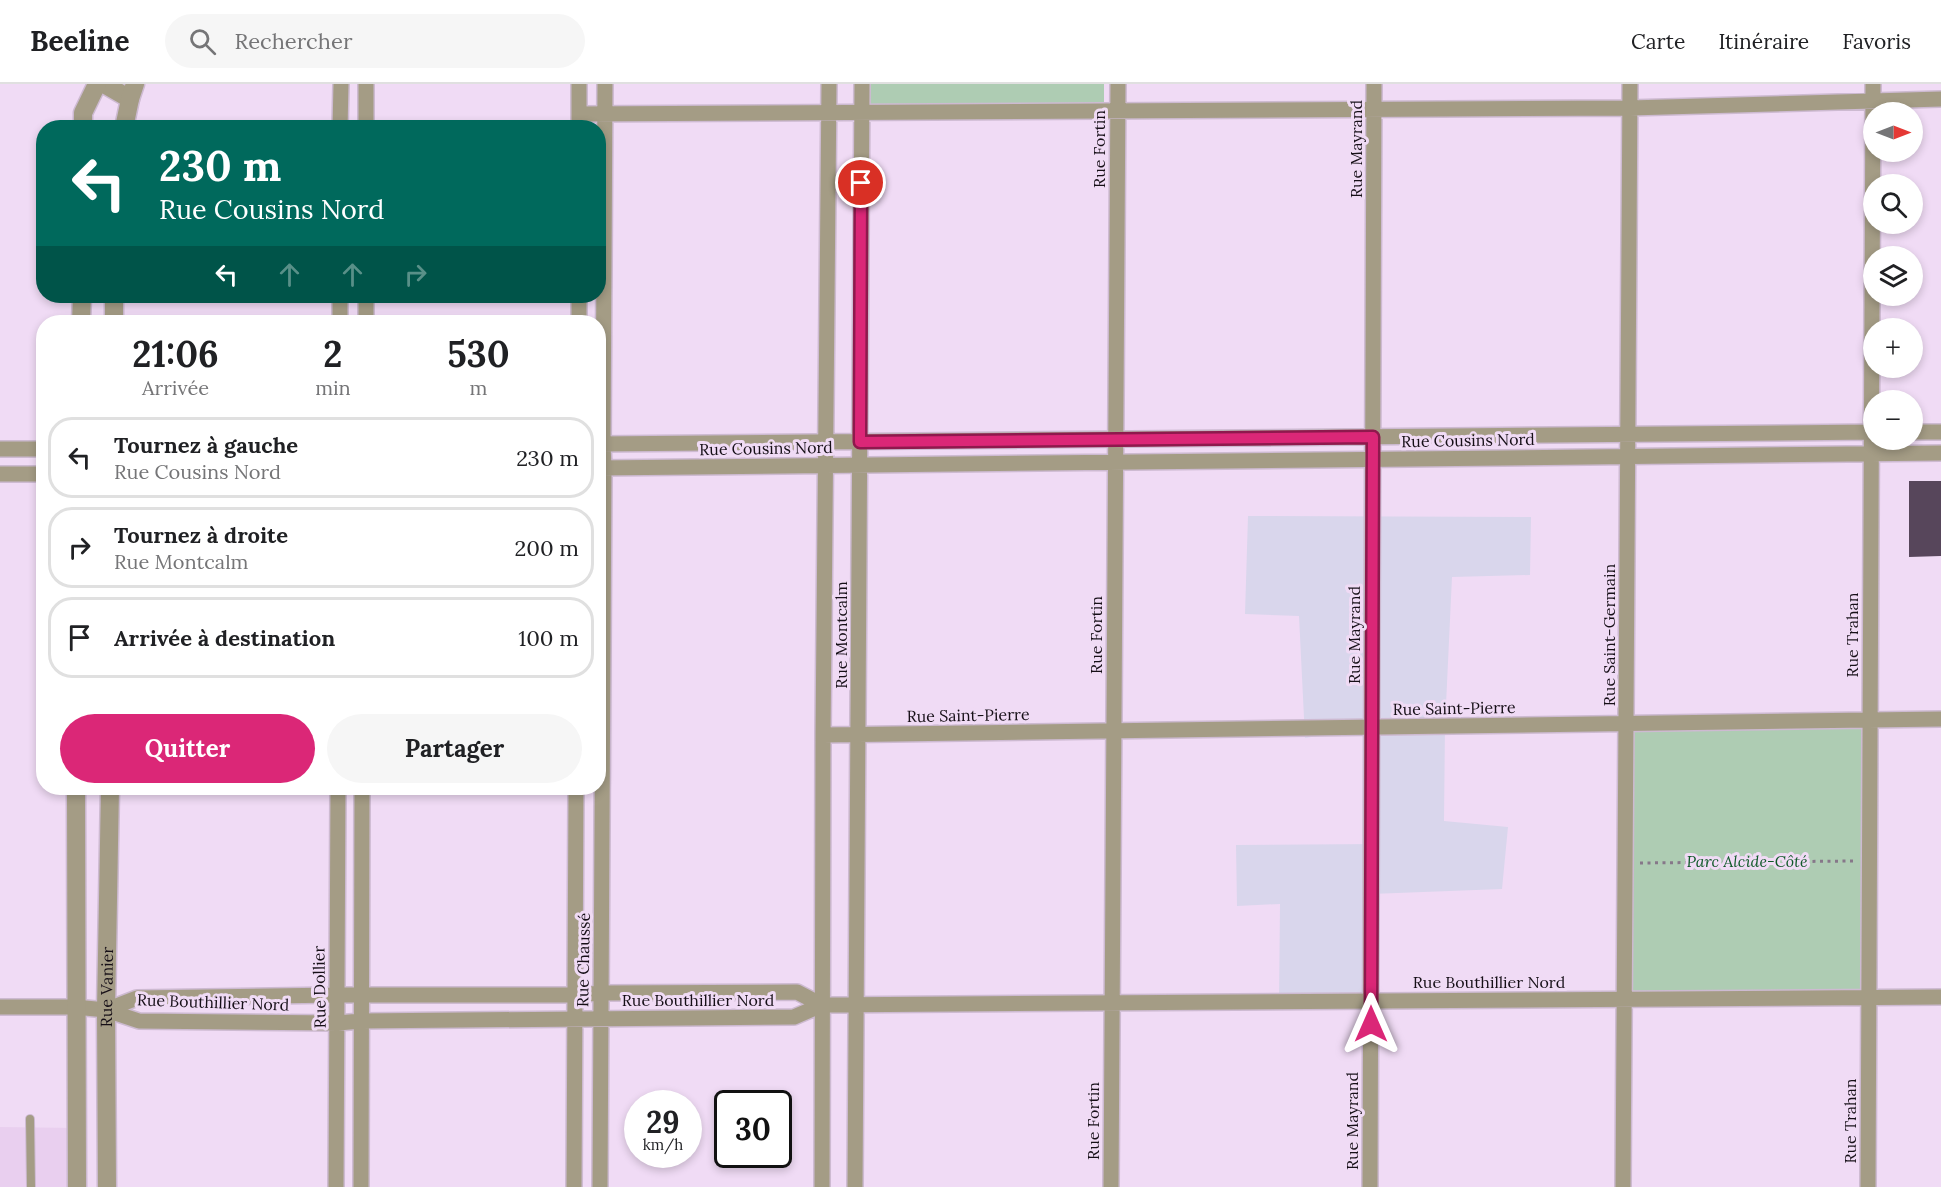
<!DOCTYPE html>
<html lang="fr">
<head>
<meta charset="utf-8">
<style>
	body { margin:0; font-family:Lora,serif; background:#f6f6f6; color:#202124; height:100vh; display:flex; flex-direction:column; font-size:22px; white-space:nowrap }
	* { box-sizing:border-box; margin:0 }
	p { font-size:20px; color:#757577 }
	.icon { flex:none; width:33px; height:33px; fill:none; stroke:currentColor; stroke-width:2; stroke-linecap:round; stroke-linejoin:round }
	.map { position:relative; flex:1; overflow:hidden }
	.panel { position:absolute; left:36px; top:231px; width:570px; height:480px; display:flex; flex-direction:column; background:#fff; border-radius:24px; box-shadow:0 3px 9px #0003 }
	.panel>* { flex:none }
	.guide { position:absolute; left:36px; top:36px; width:570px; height:183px; border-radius:24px; box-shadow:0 3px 9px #0003; background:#00695c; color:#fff; overflow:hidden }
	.needle { width:39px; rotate:90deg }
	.fabs { position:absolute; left:1863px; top:18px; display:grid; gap:12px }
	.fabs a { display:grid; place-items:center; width:60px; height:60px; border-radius:50%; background:#fff; box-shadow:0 3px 9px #0003; font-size:30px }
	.speed { position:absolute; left:624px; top:1006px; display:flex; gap:12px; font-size:30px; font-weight:700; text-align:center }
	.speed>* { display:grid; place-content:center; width:78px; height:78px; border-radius:50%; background:#fff; box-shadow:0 3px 9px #0003; line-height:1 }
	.speed small { font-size:15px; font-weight:400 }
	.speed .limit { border:3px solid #111; border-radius:9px; background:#fff; color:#111 }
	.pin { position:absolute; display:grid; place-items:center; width:51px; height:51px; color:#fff; margin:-26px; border:3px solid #fff; border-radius:50%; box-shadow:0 2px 6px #0007 }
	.me { position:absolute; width:66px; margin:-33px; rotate:0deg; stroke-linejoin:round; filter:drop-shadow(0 0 4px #0008) }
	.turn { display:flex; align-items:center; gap:21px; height:126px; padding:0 24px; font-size:27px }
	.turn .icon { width:78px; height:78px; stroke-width:2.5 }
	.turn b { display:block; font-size:42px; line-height:51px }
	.lanes { display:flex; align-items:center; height:57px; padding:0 24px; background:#0003; justify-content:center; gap:30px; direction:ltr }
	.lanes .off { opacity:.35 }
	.eta { display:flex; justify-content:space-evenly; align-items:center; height:102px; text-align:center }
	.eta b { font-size:36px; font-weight:700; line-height:42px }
	.cta { display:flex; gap:12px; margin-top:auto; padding:12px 24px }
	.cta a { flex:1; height:69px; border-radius:36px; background:#db2777; color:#fff; font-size:24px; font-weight:700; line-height:69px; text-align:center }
	.cta a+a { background:#f6f6f6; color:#202124 }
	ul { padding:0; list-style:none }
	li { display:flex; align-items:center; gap:18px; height:81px; margin:0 12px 9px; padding:0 12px; border:3px solid #e0e0e0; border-radius:24px }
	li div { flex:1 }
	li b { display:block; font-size:22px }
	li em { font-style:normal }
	header { display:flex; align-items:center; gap:36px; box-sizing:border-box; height:84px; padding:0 30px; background:#fff; border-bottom:2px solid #e0e0e0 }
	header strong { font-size:28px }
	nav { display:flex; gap:33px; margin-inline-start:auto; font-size:21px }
	.search { width:420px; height:54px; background:#f6f6f6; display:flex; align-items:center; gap:15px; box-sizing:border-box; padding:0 21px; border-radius:33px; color:#757577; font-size:22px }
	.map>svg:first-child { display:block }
	.commercial { fill:#d9d6ec }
	.built { fill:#e9cfef }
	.green { fill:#aeccb3 }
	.building { fill:#57465b }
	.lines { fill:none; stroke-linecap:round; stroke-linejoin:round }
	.service-casing { stroke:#cdbad1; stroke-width:10 }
	.minor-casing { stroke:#cdbad1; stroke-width:18 }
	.tertiary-casing { stroke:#cdbad1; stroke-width:21 }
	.path { stroke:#867789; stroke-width:3; stroke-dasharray:3 4.5; stroke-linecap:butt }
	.service { stroke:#a49c85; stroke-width:8 }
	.minor { stroke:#a49c85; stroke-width:15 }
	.tertiary { stroke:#a49c85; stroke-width:18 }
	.route-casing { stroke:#8e194d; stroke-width:15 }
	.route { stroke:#db2777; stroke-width:10 }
	.labels { text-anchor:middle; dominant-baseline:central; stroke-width:6; stroke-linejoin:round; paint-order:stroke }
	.street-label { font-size:16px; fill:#160f17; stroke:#f0dbf5 }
	.park-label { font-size:16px; font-style:italic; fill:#0f5928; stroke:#f0dbf5 }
</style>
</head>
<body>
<header>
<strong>Beeline</strong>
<div class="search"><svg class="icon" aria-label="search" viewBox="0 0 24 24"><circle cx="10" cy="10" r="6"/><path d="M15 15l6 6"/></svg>Rechercher</div>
<nav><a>Carte</a><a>Itinéraire</a><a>Favoris</a></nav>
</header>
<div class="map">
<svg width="1941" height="1103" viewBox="0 0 1941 1103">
	<rect width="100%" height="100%" fill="#f0dbf5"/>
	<path class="commercial" d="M1248,432L1531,433L1530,491L1452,493L1445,642L1444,737L1508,743L1502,805L1371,810V917L1279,918L1280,820L1237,822L1236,761L1378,760L1371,644L1305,654L1299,532L1245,530Z"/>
	<path class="built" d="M0,1043L76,1044L77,1103H0Z"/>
	<path class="green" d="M868,0H1104V21L868,23Z
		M1870,637L1869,913L1625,915L1626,640Z"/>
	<path class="building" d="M1909,397H1941V472L1909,473Z"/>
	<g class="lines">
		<g class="service-casing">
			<path id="service" d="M30,1035L31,1103"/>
		</g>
		<g class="minor-casing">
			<path id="minor" d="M579,30L1630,24L1941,15
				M340,44L341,0
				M366,44V0
				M579,44V0
				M579,212V238
				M340,238V212
				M366,238V212
				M1912,348H1941
				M598,360L1874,348
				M0,365H44
				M598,384L1941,369
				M0,390H44
				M823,651L1941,635
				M0,923H75L106,926L139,937L338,939L361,937L794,933L822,921L1941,913
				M106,926L137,914L336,911H575L601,909L797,908L822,921
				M336,1103L338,704
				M361,1103L362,704
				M574,1103L576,704
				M600,1103L604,384L603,360L605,0
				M822,1103L823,651L829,0
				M855,1103L862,0
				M1111,1103L1118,0
				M1370,1103L1374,0
				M1623,1103L1630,0
				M1868,1103L1873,0"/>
		</g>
		<g class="tertiary-casing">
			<g id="tertiary">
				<path d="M104,0L130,15"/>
				<path d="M83,44V29L97,0"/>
				<path d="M124,44L130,15L135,0"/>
				<path d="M81,238L82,212"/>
				<path d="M114,238V212"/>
				<path d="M76,704L77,1103"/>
				<path id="s1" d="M107,1103L106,926L110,704"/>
			</g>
		</g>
		<path class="path" d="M1640,779L1855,777"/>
		<use href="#service" class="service"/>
		<use href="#minor" class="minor"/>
		<use href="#tertiary" class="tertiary"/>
	</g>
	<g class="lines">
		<g class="route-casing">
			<path id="route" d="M861,99L860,358L1373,353L1371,940"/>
		</g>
		<use href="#route" class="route"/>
	</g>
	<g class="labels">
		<g class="street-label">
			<text transform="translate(1099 65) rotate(-90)">Rue Fortin</text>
			<text transform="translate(1356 65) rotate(-90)">Rue Mayrand</text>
			<text transform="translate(1468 356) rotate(-1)">Rue Cousins Nord</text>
			<text transform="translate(766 364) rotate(-1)">Rue Cousins Nord</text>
			<text transform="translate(841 551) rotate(-90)">Rue Montcalm</text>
			<text transform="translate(1096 551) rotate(-90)">Rue Fortin</text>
			<text transform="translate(1354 551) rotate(-90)">Rue Mayrand</text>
			<text transform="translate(1609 551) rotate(-90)">Rue Saint-Germain</text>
			<text transform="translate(1852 551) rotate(-90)">Rue Trahan</text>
			<text transform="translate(1454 624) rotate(-1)">Rue Saint-Pierre</text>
			<text transform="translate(968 631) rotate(-1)">Rue Saint-Pierre</text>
			<text transform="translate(583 876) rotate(-89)">Rue Chaussé</text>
			<text x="1489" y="898">Rue Bouthillier Nord</text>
			<text stroke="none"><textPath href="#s1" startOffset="200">Rue Vanier</textPath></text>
			<text transform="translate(319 903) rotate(-91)">Rue Dollier</text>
			<text x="698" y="916">Rue Bouthillier Nord</text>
			<text transform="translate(213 918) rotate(2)">Rue Bouthillier Nord</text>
			<text transform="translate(1093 1037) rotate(-90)">Rue Fortin</text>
			<text transform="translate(1352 1037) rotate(-90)">Rue Mayrand</text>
			<text transform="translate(1850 1037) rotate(-90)">Rue Trahan</text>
		</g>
		<g class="park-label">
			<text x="1747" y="777">Parc Alcide-Côté</text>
		</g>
	</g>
</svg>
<div class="fabs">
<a><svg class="needle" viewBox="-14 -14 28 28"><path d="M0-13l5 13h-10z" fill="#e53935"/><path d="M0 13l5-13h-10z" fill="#757577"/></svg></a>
<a><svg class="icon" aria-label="search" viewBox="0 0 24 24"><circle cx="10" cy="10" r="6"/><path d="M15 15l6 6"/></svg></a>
<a><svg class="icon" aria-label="layers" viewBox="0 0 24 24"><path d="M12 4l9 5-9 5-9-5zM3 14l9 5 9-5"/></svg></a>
<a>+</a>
<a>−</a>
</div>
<div class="speed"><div>29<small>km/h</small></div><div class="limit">30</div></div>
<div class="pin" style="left:861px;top:99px;background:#d93025"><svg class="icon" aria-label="arrive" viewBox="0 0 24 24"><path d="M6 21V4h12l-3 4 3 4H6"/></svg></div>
<svg class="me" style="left:1371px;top:940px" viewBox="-20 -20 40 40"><path d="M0-17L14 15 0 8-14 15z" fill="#db2777" stroke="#fff" stroke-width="4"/></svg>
<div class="guide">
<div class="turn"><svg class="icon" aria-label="left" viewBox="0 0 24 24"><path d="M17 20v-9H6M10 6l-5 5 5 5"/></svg><div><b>230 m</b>Rue Cousins Nord</div></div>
<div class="lanes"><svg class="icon" aria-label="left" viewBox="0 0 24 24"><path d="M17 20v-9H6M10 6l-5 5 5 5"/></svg><svg class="icon off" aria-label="ahead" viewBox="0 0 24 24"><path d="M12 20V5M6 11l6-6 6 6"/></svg><svg class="icon off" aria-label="ahead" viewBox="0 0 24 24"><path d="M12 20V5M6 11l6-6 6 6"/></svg><svg class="icon off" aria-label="right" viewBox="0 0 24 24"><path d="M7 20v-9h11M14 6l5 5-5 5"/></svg></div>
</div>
<section class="panel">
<div class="eta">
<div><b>21:06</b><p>Arrivée</p></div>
<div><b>2</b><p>min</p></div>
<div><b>530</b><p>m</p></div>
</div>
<ul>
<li><svg class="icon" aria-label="left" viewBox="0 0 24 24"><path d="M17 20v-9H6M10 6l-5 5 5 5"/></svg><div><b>Tournez à gauche</b><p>Rue Cousins Nord</p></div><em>230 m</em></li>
<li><svg class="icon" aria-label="right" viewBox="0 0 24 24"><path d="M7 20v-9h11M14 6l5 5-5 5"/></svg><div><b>Tournez à droite</b><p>Rue Montcalm</p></div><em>200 m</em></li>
<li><svg class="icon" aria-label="arrive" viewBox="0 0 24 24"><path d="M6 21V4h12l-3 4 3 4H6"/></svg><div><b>Arrivée à destination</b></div><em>100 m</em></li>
</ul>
<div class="cta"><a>Quitter</a><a>Partager</a></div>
</section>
</div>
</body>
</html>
